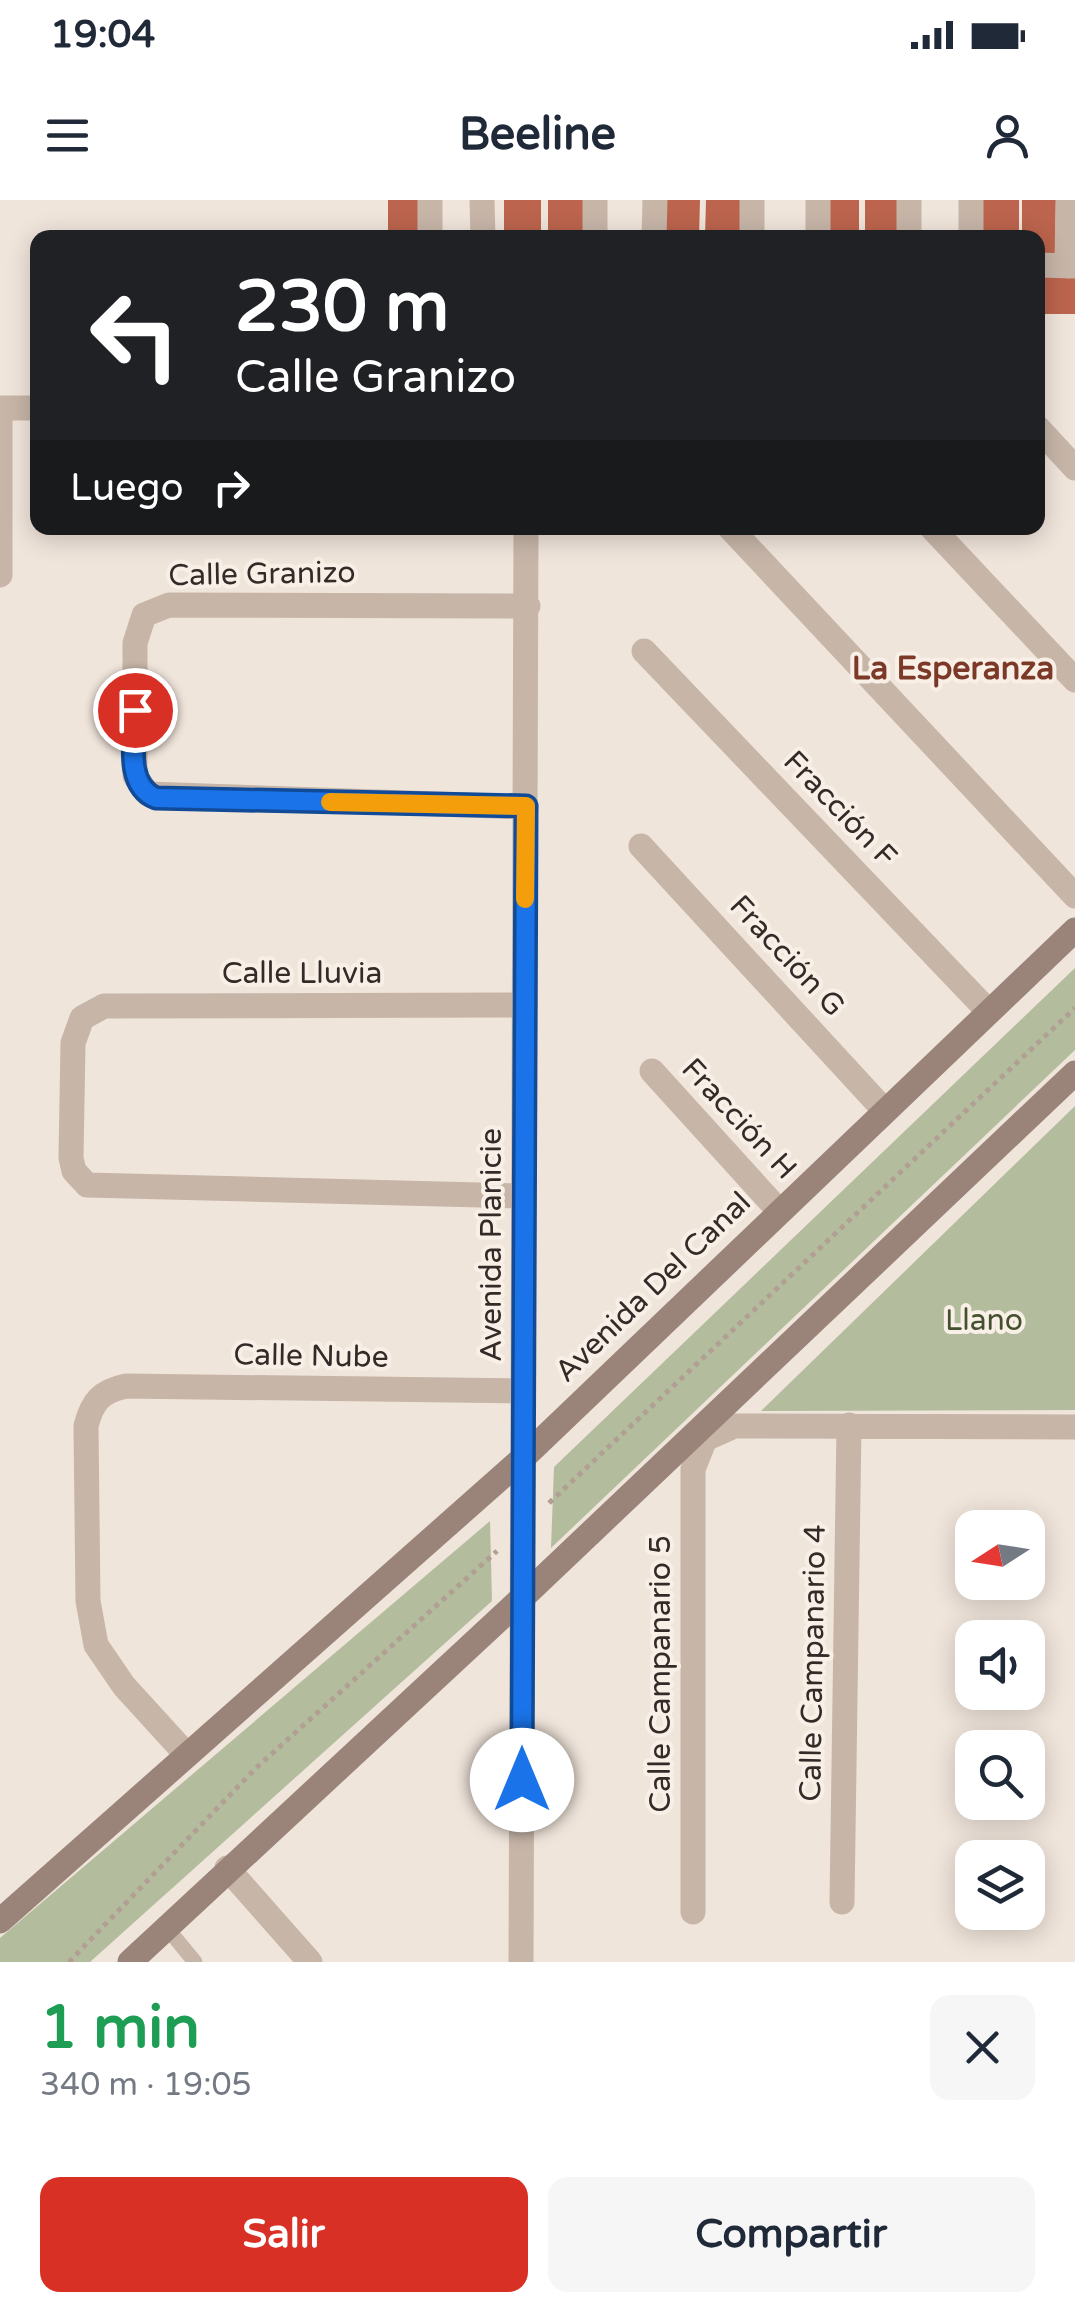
<!DOCTYPE html>
<html lang="es">
<head>
<meta charset="utf-8">
<style>
	body { margin:0; font-family:"Varela Round",sans-serif; background:#f6f6f7; color:#1f2937; height:100vh; display:flex; flex-direction:column; font-size:38px; white-space:nowrap }
	* { box-sizing:border-box; margin:0 }
	p { font-size:32px; color:#747a83 }
	.icon { flex:none; width:55px; height:55px; fill:none; stroke:currentColor; stroke-width:2; stroke-linecap:round; stroke-linejoin:round }
	.map { position:relative; height:1762px; overflow:hidden }
	.drawer { display:flex; flex-direction:column; background:#fff; flex:1 }
	.drawer>* { flex:none }
	.hud { position:absolute; left:30px; top:30px; width:1015px; height:305px; border-radius:20px; box-shadow:0 5px 25px #0003; background:#202124; color:#fff; overflow:hidden }
	.needle { width:65px; rotate:258deg }
	.tools { position:absolute; left:955px; top:1310px; display:grid; gap:20px }
	.tools a { display:grid; place-items:center; width:90px; height:90px; border-radius:20px; background:#fff; box-shadow:0 5px 25px #0003; font-size:50px }
	.pin { position:absolute; display:grid; place-items:center; width:85px; height:85px; color:#fff; margin:-42px; border:5px solid #fff; border-radius:50%; box-shadow:0 2px 10px #0007 }
	.me { position:absolute; width:110px; margin:-55px; rotate:0deg; stroke-linejoin:round; filter:drop-shadow(0 0 8px #0008) }
	.turn { display:flex; align-items:center; gap:35px; height:210px; padding:0 40px; font-size:45px }
	.turn .icon { width:130px; height:130px; stroke-width:2.5 }
	.turn b { display:block; font-size:70px; line-height:85px }
	.then { display:flex; align-items:center; height:95px; padding:0 40px; background:#0003; gap:20px; font-size:38px }
	.round { display:grid; place-items:center; flex:none; width:105px; height:105px; border-radius:20px; background:#f6f6f7 }
	.summary { display:flex; align-items:center; justify-content:space-between; height:170px; padding:0 40px }
	h1 { font-size:60px; font-weight:700; line-height:75px; color:#1e9e55 }
	.primary-button { display:flex; gap:20px; margin-top:auto; padding:20px 40px }
	.primary-button a { flex:1; height:115px; border-radius:20px; background:#d93025; color:#fff; font-size:40px; font-weight:700; line-height:115px; text-align:center }
	.primary-button a+a { background:#f6f6f7; color:#1f2937 }
	.status { display:flex; justify-content:space-between; align-items:center; height:70px; padding:0 50px; background:#fff; direction:ltr }
	.status svg { height:28px; fill:currentColor }
	header { display:flex; justify-content:space-between; align-items:center; height:130px; padding:0 40px; background:#fff; font-size:45px; font-weight:700 }
	.map>svg:first-child { display:block }
	.green { fill:#b3bd9d }
	.building { fill:#bc644d }
	.lines { fill:none; stroke-linecap:round; stroke-linejoin:round }
	.path { stroke:#b29f93; stroke-width:5; stroke-dasharray:5 5; stroke-linecap:butt }
	.service { stroke:#c7b5a8; stroke-width:15 }
	.pedestrian { stroke:#c7b5a8; stroke-width:25 }
	.minor { stroke:#c7b5a8; stroke-width:25 }
	.secondary { stroke:#9a847a; stroke-width:25 }
	.route-casing { stroke:#114b97; stroke-width:25 }
	.route { stroke:#1a73e8; stroke-width:18 }
	.slow { stroke:#f59e0b; stroke-width:18 }
	.labels { text-anchor:middle; dominant-baseline:central; stroke-width:8; stroke-linejoin:round; paint-order:stroke }
	.street-label { font-size:30px; fill:#342b28; stroke:#f8f0e7 }
	.park-label { font-size:30px; fill:#45502e; stroke:#f8f0e7 }
	.neighbourhood-label { font-size:32px; font-weight:bold; fill:#7c3928; stroke:#f8f0e7 }
</style>
</head>
<body>
<div class="status"><b>19:04</b><svg viewBox="0 0 49 12"><path d="M0 12V9h3v3zM5 12V6h3v6zM10 12V3h3v9zM15 12V0h3v12zM26 1h20v11H26zM47 4h2v5h-2z"/></svg></div>
<header><svg class="icon" aria-label="menu" viewBox="0 0 24 24"><path d="M4 6h16M4 12h16M4 18h16"/></svg>Beeline<svg class="icon" aria-label="person" viewBox="0 0 24 24"><circle cx="12" cy="8" r="4"/><path d="M4 21q1-7 8-7t8 7"/></svg></header>
<div class="map">
<svg width="1075" height="1762" viewBox="0 0 1075 1762">
	<rect width="100%" height="100%" fill="#f0e5db"/>
	<path class="green" d="M1075,768V850L551,1348L554,1267Z
		M1075,906V1210L761,1211Z
		M490,1321L492,1401L90,1762H0V1738Z"/>
	<path class="building" d="M388,0H420V38H388Z
		M504,0H541V38H504Z
		M548,0H587V38H548Z
		M665,0H700L699,38H665Z
		M706,0H742L741,38H705Z
		M827,0H859V38H827Z
		M865,0H897V38H865Z
		M983,0H1019V38H983Z
		M1022,0H1056L1055,53H1038V38H1022Z
		M1038,77H1075V114H1038Z"/>
	<g class="lines">
		<path class="path" d="M549,1303L1075,808
			M69,1762L256,1568L497,1351"/>
		<path class="service" d="M167,1728L195,1762"/>
		<path class="pedestrian" d="M595,38V0
			M654,38L655,0
			M752,38V0
			M818,38V0
			M909,38V0
			M971,38V0
			M1038,65L1075,66
			M1067,66L1068,0"/>
		<path class="minor" d="M482,0L483,38
			M430,38V0
			M0,208H38
			M1038,228L1075,268
			M730,328L1075,696
			M932,328L1075,480
			M0,375V208
			M644,451L989,812
			M526,607L148,594L135,576V443L144,415L169,405L528,406
			M641,646L885,911
			M652,871L779,1011
			M522,996L87,985L74,971L71,958L73,843L82,818L104,806L525,805
			M186,1554L124,1486L96,1445L88,1401L86,1226C92,1202 101,1191 126,1186L523,1191
			M227,1668L310,1762
			M842,1702L849,1225
			M693,1712V1269L705,1239L734,1226L1075,1227
			M521,1762L526,328"/>
		<path class="secondary" d="M0,1721L523,1258L1075,730
			M130,1762L523,1397L1075,873"/>
	</g>
	<g class="lines">
		<g class="route-casing">
			<path id="route" d="M135,510C135,538 124,585 156,598L526,606L522,1580"/>
		</g>
		<use href="#route" class="route"/>
		<path class="slow" d="M330,602L526,606L525,699"/>
	</g>
	<g class="labels">
		<g class="street-label">
			<text transform="translate(262 374) rotate(-1)">Calle Granizo</text>
			<text transform="translate(840 609) rotate(46)">Fracción F</text>
			<text transform="translate(787 756) rotate(47)">Fracción G</text>
			<text x="302" y="773">Calle Lluvia</text>
			<text transform="translate(739 919) rotate(47)">Fracción H</text>
			<text transform="translate(491 1045) rotate(-90)">Avenida Planicie</text>
			<text transform="translate(653 1087) rotate(-44)">Avenida Del Canal</text>
			<text transform="translate(311 1156) rotate(1)">Calle Nube</text>
			<text transform="translate(813 1463) rotate(-89)">Calle Campanario 4</text>
			<text transform="translate(660 1474) rotate(-90)">Calle Campanario 5</text>
		</g>
		<g class="park-label">
			<text x="984" y="1120">Llano</text>
		</g>
		<g class="neighbourhood-label">
			<text x="953" y="469">La Esperanza</text>
		</g>
	</g>
</svg>
<div class="tools">
<a><svg class="needle" viewBox="-14 -14 28 28"><path d="M0-13l5 13h-10z" fill="#e53935"/><path d="M0 13l5-13h-10z" fill="#747a83"/></svg></a>
<a><svg class="icon" aria-label="sound" viewBox="0 0 24 24"><path d="M4 9h4l5-4v14l-5-4H4zM17 9q2 3 0 6"/></svg></a>
<a><svg class="icon" aria-label="search" viewBox="0 0 24 24"><circle cx="10" cy="10" r="6"/><path d="M15 15l6 6"/></svg></a>
<a><svg class="icon" aria-label="layers" viewBox="0 0 24 24"><path d="M12 4l9 5-9 5-9-5zM3 14l9 5 9-5"/></svg></a>
</div>
<div class="pin" style="left:135px;top:510px;background:#d93025"><svg class="icon" aria-label="arrive" viewBox="0 0 24 24"><path d="M6 21V4h12l-3 4 3 4H6"/></svg></div>
<svg class="me" style="left:522px;top:1580px" viewBox="-20 -20 40 40"><circle r="19" fill="#fff"/><path d="M0-13L10 11 0 6-10 11z" fill="#1a73e8"/></svg>
<div class="hud">
<div class="turn"><svg class="icon" aria-label="left" viewBox="0 0 24 24"><path d="M17 20v-9H6M10 6l-5 5 5 5"/></svg><div><b>230 m</b>Calle Granizo</div></div>
<div class="then">Luego<svg class="icon" aria-label="right" viewBox="0 0 24 24"><path d="M7 20v-9h11M14 6l5 5-5 5"/></svg></div>
</div>
</div>
<section class="drawer">
<div class="summary"><div><h1>1 min</h1><p>340 m · 19:05</p></div><a class="round"><svg class="icon" aria-label="close" viewBox="0 0 24 24"><path d="M6 6l12 12M18 6L6 18"/></svg></a></div>
<div class="primary-button"><a>Salir</a><a>Compartir</a></div>
</section>
</body>
</html>
